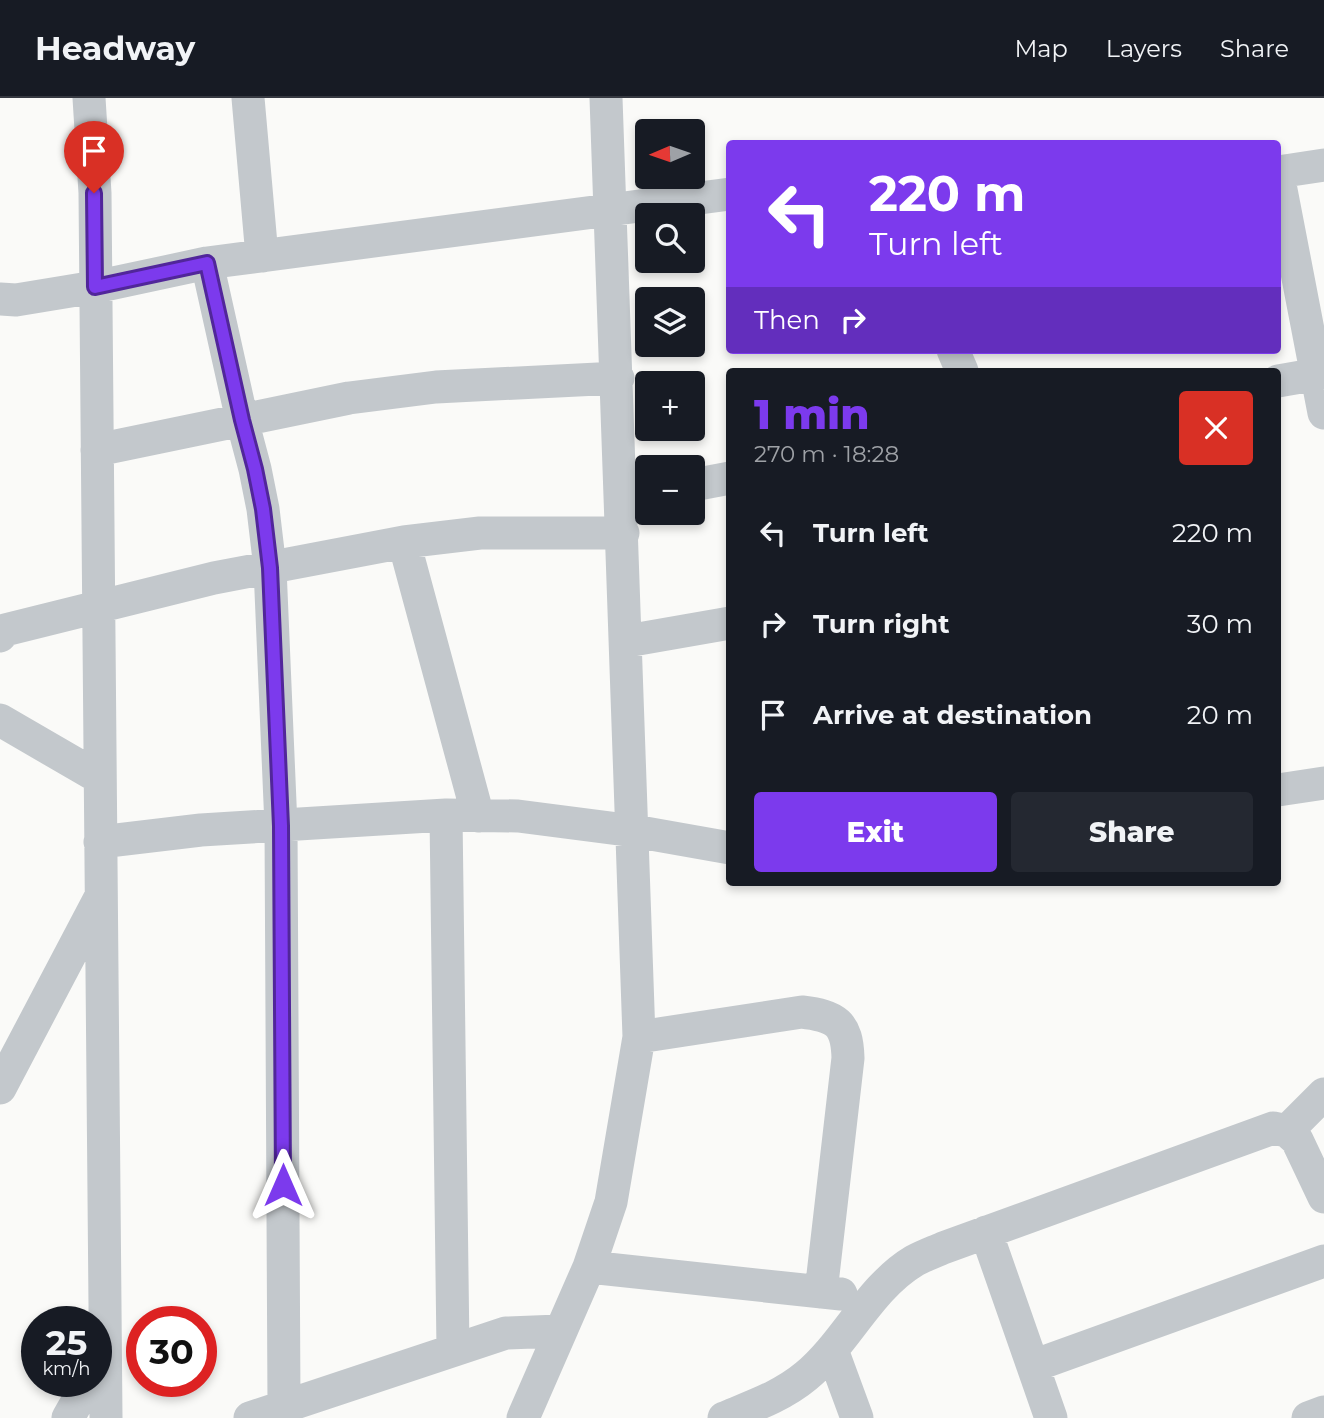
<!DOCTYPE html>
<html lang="en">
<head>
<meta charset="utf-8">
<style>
	body { margin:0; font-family:Montserrat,sans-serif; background:#242831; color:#f1f3f6; height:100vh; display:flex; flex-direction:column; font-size:26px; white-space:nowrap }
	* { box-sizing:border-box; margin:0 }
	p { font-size:23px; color:#9ea1a6 }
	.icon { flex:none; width:38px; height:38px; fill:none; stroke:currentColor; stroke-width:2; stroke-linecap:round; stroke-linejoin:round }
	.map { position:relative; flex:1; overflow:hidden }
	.details { position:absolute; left:726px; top:270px; width:555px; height:518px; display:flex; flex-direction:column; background:#171b24; border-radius:7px; box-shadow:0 4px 10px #0003 }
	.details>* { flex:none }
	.guide { position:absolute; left:726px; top:42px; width:555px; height:214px; border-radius:7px; box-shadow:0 4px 10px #0003; background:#7c3aed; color:#fff; overflow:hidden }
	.needle { width:46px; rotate:268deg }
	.fabs { position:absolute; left:635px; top:21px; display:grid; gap:14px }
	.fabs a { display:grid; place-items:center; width:70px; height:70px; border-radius:7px; background:#171b24; box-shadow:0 4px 10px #0003; font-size:35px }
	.speed { position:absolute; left:21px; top:1208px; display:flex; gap:14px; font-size:35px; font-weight:700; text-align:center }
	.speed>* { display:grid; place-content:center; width:91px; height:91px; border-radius:50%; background:#171b24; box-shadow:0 4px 10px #0003; line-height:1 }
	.speed small { font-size:18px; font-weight:400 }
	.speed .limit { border:10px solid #d22; background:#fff; color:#111 }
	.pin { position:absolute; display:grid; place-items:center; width:60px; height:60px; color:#fff; margin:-72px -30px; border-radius:50% 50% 50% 0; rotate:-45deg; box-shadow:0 0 7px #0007 }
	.pin .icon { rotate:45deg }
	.me { position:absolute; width:77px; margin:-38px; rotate:0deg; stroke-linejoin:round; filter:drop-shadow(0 0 5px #0008) }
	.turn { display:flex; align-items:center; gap:24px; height:147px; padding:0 28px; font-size:32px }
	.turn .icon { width:91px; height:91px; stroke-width:2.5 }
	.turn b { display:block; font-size:49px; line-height:60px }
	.then { display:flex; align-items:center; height:66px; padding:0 28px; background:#0003; gap:14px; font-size:26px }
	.round { display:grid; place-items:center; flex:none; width:74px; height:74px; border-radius:7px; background:#242831 }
	.headline { display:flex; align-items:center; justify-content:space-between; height:119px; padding:0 28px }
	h1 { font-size:42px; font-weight:800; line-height:52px; color:#7c3aed }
	.primary-button { display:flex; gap:14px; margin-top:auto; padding:14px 28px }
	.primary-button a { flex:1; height:80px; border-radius:7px; background:#7c3aed; color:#fff; font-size:28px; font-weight:800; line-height:80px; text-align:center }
	.primary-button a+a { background:#242831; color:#f1f3f6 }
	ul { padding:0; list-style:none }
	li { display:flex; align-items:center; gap:21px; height:91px; padding:0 28px }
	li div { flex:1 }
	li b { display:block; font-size:26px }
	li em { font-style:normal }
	header { display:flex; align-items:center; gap:42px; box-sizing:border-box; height:98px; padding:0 35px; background:#171b24; border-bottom:2px solid #363941 }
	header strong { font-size:33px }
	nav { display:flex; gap:38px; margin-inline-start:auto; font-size:24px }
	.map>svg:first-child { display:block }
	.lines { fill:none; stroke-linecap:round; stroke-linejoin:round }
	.minor { stroke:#c3c8cc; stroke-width:33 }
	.route-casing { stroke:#51269a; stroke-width:18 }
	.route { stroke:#7c3aed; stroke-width:12 }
</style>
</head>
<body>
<header>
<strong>Headway</strong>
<nav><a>Map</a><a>Layers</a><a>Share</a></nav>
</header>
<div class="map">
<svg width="1324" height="1320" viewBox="0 0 1324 1320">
	<rect width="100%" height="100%" fill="#fafaf8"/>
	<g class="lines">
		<path class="minor" d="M89,0L95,95L106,1320
			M248,0L262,158
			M1278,74L1324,67
			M1278,76L1324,315
			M207,165L242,322L255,371L263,411L270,470L281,728L284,1308
			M0,201L16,202L95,189L207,165L730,96
			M953,252L962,273
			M1278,283L1324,275
			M97,352L349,300L436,289L618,280
			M693,387L730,380
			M404,444L478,718
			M0,538L5,532L214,480L404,444L480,435H623
			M627,543L730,525
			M0,622L100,680
			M1278,692L1324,685
			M446,717L453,1252
			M100,744L201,732L446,717L518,718L634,733L730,750
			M639,939L802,914C836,918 847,925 848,960L821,1194
			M0,990L100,800
			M1287,1033L1324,996
			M986,1134L1051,1320
			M589,1169L841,1196
			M832,1252L857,1320
			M1033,1268L1324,1163
			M68,1320L89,1283
			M250,1320L506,1235L559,1233
			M523,1320L589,1169L611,1104L639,939L606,0
			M724,1320C753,1308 782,1298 806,1278C846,1245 869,1190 914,1163C923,1158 934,1154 943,1150L1273,1030L1287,1033L1297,1042L1324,1099
			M1308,1320L1324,1314"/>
	</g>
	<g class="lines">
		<g class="route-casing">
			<path id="route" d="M94,95L95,189L207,165L242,322L255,371L263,411L270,470L281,728L283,1087"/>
		</g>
		<use href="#route" class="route"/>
	</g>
</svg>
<div class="fabs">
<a><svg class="needle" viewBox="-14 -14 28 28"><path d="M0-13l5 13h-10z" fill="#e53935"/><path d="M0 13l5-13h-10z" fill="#9ea1a6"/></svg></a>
<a><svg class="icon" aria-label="search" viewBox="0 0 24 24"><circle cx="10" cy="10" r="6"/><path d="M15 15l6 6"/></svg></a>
<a><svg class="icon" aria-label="layers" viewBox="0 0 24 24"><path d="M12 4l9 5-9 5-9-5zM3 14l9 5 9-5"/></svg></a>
<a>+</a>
<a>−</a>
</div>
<div class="speed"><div>25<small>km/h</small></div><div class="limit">30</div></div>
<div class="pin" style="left:94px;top:95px;background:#d93025"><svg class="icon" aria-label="arrive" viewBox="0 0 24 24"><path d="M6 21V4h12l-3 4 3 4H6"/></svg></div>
<svg class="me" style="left:283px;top:1087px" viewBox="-20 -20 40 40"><path d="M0-17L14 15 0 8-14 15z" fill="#7c3aed" stroke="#fff" stroke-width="4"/></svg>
<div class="guide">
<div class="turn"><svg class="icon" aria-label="left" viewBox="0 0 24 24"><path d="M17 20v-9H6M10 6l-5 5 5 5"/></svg><div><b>220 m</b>Turn left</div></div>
<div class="then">Then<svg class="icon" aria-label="right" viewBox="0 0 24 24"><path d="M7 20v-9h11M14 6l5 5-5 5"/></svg></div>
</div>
<section class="details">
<div class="headline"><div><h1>1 min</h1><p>270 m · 18:28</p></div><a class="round" style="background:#d93025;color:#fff"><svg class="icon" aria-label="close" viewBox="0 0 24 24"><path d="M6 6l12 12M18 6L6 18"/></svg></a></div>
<ul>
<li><svg class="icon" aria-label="left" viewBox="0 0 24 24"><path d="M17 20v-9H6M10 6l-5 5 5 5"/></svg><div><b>Turn left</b></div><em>220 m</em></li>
<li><svg class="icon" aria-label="right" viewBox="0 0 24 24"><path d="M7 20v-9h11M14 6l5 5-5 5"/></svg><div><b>Turn right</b></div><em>30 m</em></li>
<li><svg class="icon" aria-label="arrive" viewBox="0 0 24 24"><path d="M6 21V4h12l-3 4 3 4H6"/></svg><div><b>Arrive at destination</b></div><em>20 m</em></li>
</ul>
<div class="primary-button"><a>Exit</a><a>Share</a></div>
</section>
</div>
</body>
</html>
